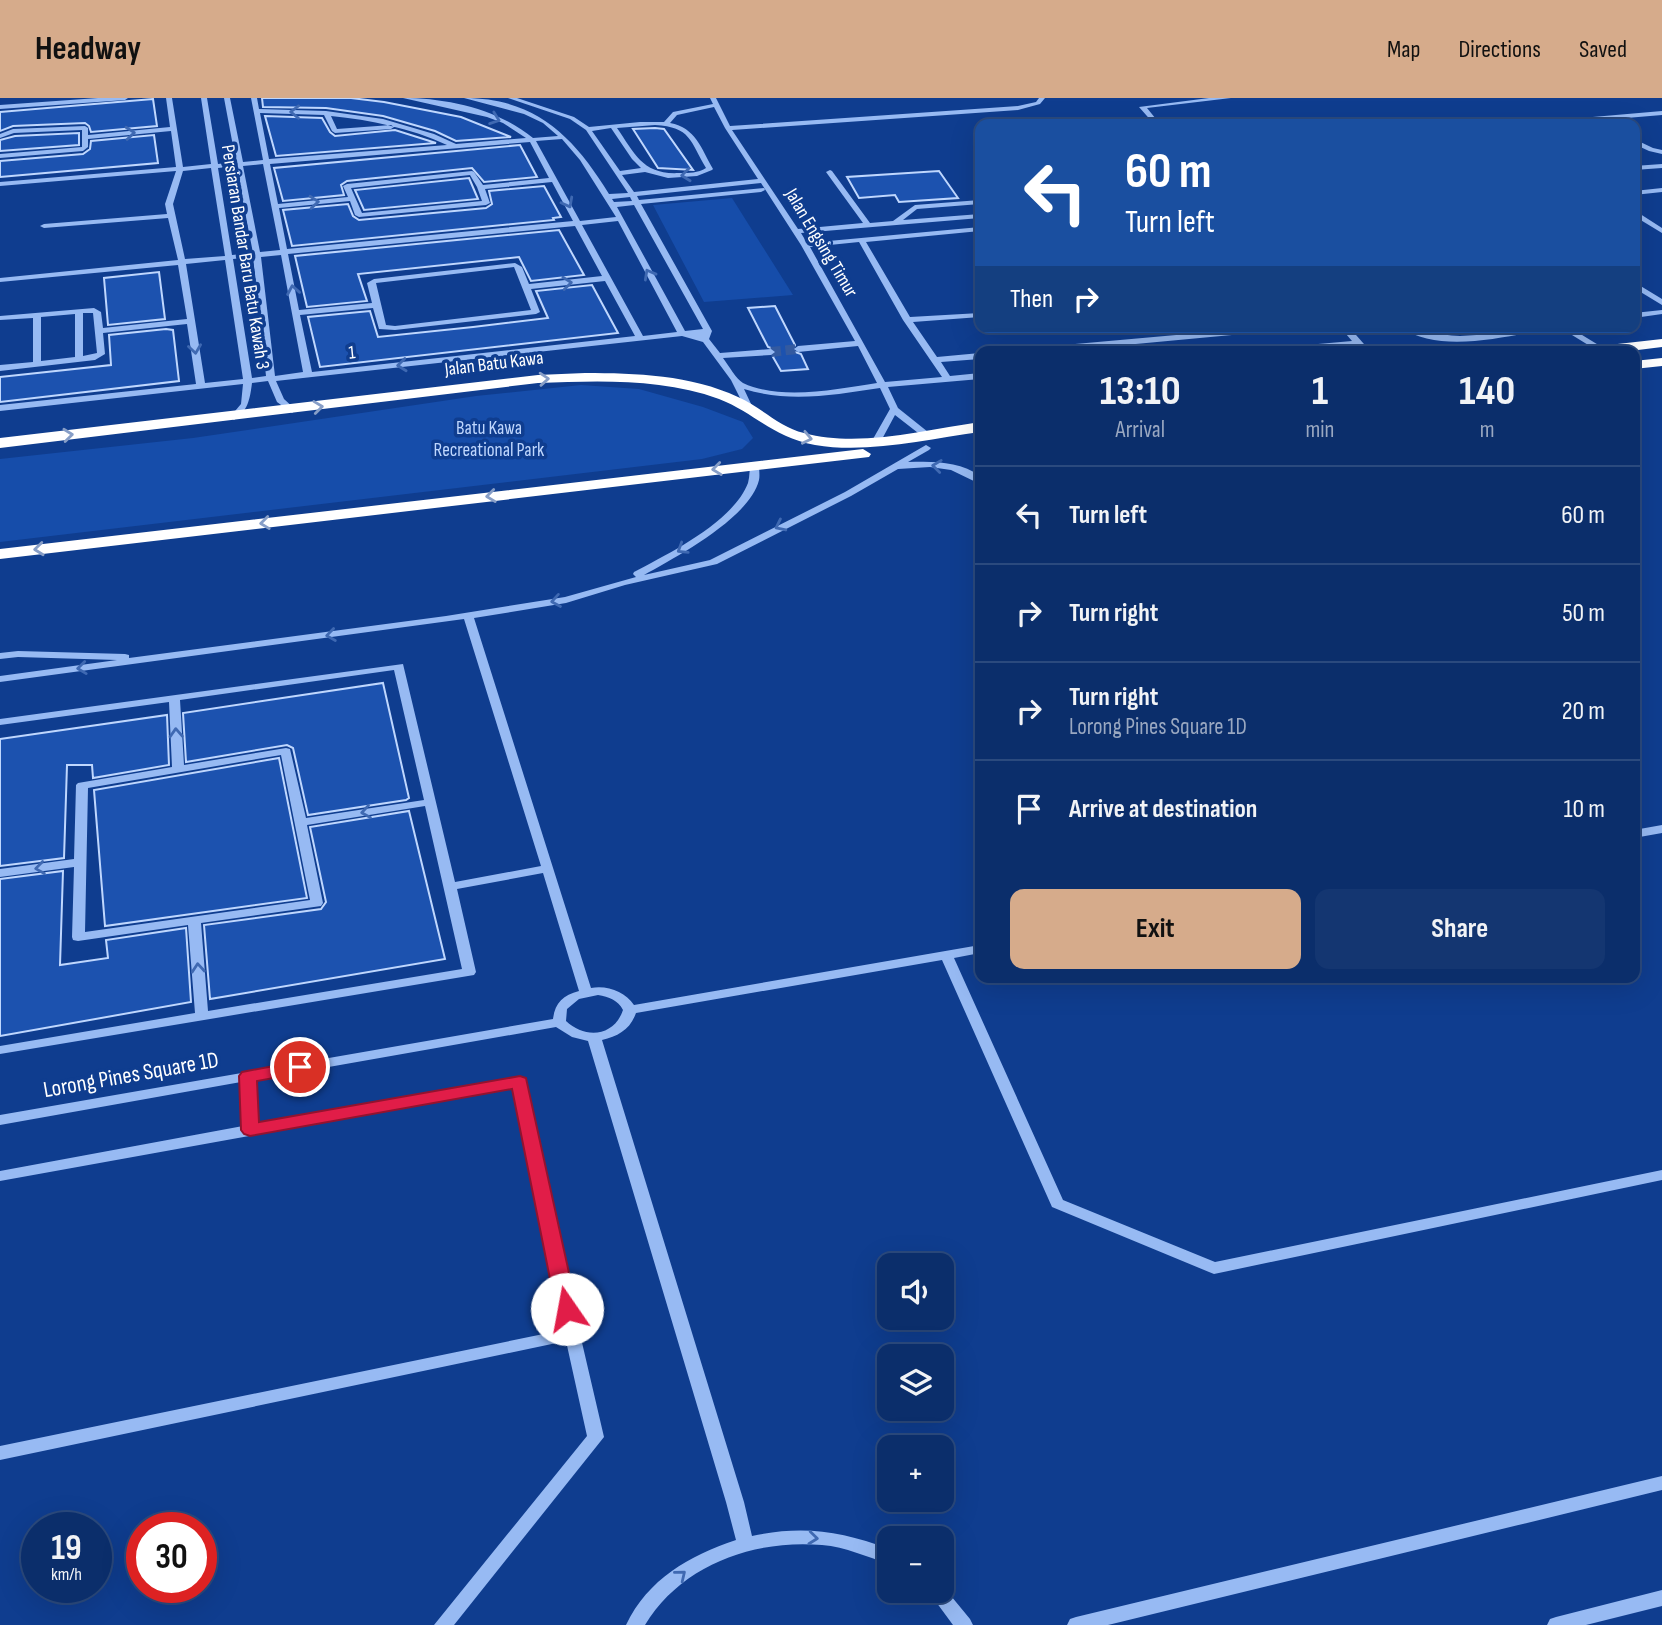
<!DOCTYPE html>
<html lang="en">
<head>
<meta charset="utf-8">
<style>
	body { margin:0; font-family:"Sofia Sans Condensed",sans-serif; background:#143671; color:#f1f3f6; height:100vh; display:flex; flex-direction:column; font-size:26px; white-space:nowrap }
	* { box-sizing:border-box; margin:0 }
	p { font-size:23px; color:#9aa8c1 }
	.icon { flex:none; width:38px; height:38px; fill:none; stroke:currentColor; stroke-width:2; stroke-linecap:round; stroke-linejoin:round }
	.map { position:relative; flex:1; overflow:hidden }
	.side { position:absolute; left:975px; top:248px; width:665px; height:637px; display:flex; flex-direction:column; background:#0b2e6b; border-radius:14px; box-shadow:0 7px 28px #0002,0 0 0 2px #2b4a7e }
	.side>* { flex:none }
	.hud { position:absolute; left:975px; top:21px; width:665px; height:214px; border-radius:14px; box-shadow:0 7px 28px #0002,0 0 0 2px #2b4a7e; background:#1a4fa0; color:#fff; overflow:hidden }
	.buttons { position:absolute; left:877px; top:1155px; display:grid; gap:14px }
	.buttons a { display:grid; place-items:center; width:77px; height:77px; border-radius:14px; background:#0b2e6b; box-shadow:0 7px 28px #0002,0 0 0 2px #2b4a7e; font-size:35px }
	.speed { position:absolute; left:21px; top:1414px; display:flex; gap:14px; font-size:35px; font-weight:700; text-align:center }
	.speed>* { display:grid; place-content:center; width:91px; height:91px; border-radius:50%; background:#0b2e6b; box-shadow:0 7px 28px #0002,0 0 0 2px #2b4a7e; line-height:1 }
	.speed small { font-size:18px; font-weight:400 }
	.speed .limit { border:10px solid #d22; background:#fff; color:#111 }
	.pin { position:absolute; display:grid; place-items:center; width:60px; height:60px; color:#fff; margin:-30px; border:4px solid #fff; border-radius:50%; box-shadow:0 2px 7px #0007 }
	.me { position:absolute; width:77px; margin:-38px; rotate:348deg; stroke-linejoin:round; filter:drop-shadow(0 0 5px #0008) }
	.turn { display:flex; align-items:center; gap:24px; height:147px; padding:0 35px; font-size:32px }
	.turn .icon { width:91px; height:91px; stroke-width:2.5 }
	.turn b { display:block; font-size:49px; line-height:60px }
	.then { display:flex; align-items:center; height:66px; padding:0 35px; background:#0003; gap:14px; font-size:26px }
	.eta { display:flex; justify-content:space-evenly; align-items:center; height:119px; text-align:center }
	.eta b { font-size:42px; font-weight:700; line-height:49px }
	.action { display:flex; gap:14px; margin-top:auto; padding:14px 35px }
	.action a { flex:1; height:80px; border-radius:14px; background:#d6ab8b; color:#111; font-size:28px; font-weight:700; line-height:80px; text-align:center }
	.action a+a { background:#143671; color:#f1f3f6 }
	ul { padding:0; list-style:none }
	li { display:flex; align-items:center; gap:21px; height:98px; padding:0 35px; border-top:2px solid #2b4a7e }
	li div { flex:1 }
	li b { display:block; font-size:26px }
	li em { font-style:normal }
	header { display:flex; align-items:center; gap:42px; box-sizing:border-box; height:98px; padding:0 35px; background:#d6ab8b; color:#111 }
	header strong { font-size:33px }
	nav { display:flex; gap:38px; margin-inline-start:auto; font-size:24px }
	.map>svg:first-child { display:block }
	.green { fill:#164daa }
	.building { fill:#1c52af; stroke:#bfd7fe; stroke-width:2 }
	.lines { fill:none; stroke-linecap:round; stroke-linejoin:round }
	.minor-tunnel { stroke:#335aa0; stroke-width:10; stroke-dasharray:10 4.5; stroke-linecap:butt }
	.minor { fill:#97baf3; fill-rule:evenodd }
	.highway { fill:#fff; fill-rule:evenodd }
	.oneway { stroke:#3f69b2 }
	.oneway2 { stroke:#879ec7 }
	.route { fill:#e11d48; stroke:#92132f; stroke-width:2 }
	.labels { text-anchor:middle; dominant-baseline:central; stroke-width:7; stroke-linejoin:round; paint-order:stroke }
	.far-street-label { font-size:19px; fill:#fff; stroke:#0f3d8f }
	.far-park-label { font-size:19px; fill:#bfd7fe; stroke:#0f3d8f }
	.street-label { font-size:23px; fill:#fff; stroke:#0f3d8f }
</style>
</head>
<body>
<header>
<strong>Headway</strong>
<nav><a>Map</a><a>Directions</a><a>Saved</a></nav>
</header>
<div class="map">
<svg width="1662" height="1527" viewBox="0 0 1662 1527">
	<rect width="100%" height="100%" fill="#0f3d8f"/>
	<path class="green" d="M732,100L793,197L704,204L653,107Z
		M581,287L639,291L703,309L743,324L753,340L742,351L702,361L0,444V361L193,340L476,298Z"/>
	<path class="building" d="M262,0H351L384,4L461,19L511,39L456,43L435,33L383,18L326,10L263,9Z
		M153,1L157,28L91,34L89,28L85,25L13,28L0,33V14Z
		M265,18L322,20L330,34L335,38L395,32L436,45L276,58Z
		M655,30L664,31L693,72L658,70L633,31Z
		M79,35V47L0,53V42L15,38Z
		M154,37L158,65L0,79V63L83,56L90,51L91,43Z
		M520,47L537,79L484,84L472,70L347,83L341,87L344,97L283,103L274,70Z
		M939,73L958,100L899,104L895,97L859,100L847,79Z
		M469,80L478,101L364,112L355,92Z
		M544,88L561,119L553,120L554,122L292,148L283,112L348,106L353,118L359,122L486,110L492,106L489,93Z
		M559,132L584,177L531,183L519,159L358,176L367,203L307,209L295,158Z
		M159,174L165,221L108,227L104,180Z
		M592,187L618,235L320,269L308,219L370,213L378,239L473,229L548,220L536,193Z
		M775,208L795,247L792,253L801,256L808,271L781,273L773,259L777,252L768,249L748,210Z
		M166,231L173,232L179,283L0,304V279L111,267L109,237Z
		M383,585L409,700L406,702L308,717L293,650L287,647L186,664L183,615Z
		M167,617L169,667L93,680L92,667H67L64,760L0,768V641Z
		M279,660L307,800L105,828L94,692Z
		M409,713L445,861L210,901L204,827L321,811L326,804L310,729Z
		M63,773L60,867L108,860L106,842L186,830L191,904L0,938V781Z"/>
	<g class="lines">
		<path class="minor-tunnel" d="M771,254L798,251"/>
		<path class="minor" d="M98,0H128L125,2L0,11V7Z
			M166,0H172L183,69L211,66L201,0H207L218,66L236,64L224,0H230L243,64L263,62L251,0H257L259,11L326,13L383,21L434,36L456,46L526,40L503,25L487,19L403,0C447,0 498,11 533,40L558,38L543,25L524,16L464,0C536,0 574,39 609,96L628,95L586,32L570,21L508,0H517L574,19L589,29L640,24H664L673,14L713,6L710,0H716L730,28L1018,8L1036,4L1039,0H1045L1040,6L1018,12L732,32L798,131L863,125L826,74L830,72L832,73L870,125L893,123L915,107L980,102V106L917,111L903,122L980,116V120L801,135L807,145L980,129V133L866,144L910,219L980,215V219L913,224L937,259L980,255V261L941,264L950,278L980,275V281L888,289L898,310L928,334V338H922L895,317L881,343H875L873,341L890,311L880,290C834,297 789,305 744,291L752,308L745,310L731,282L703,244L682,238L276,283L284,301L296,312L292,315L277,304L268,283L252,285C250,301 248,313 234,322L230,319L241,306L243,286L0,313V307L196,286L187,226L103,235L105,256L95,262L0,273V267L33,264V220L0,222V218L94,210L101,214L103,230L187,221L178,167L0,184V180L178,162L168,120L44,130L40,128L44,126L167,116L165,106L176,73L0,88V84L176,69L171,33L88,41V49L83,53L0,60V56L82,49V32L14,35L0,40V36L13,31L85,28L88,30V37L170,29ZM714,9L725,30L758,81L634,94L622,77L645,74L668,80L697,78L712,72L713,71C701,50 696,30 670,25L677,17ZM260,15L324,17L332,33L335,35L391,31L394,29L391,27L337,31L331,18C371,22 410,30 447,47L269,61ZM655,27C691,29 690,43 706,70C698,75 689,75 679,75C643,77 635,56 617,30ZM611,30L632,61L641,70L620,73L592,33ZM562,41L580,62L616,119L580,123L536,43ZM530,44L549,80L483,87L474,74L472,73L347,86L343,88L348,99L278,106L270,66ZM263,66L280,152L260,154L243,68ZM236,68L253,155L232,157L218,70ZM211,70L225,158L185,161L173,106L183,73ZM470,77L477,89L482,103L362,115L351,90ZM552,84L573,123L287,151L279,110L350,103L355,117L359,119L486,107L490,105L485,91ZM761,85L801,147L855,243L798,248L794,251L798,254L858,248L877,285C838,291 781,303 743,285C736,281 729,268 723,260L771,257L775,254L771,251L720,255L709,241L712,233L641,106L761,94L765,92L764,90L639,102L637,98ZM630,99L632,103L614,104L612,101ZM634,107L703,231L685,233L617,109ZM618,123L677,234L643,238L582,127ZM575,128L602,178L529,186L522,169L515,165L374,181L367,185L372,205L299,212L288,156ZM859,144L903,222L942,279L885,284L810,149ZM281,157L303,274L275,278L261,159ZM253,159L266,278L252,280L233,161ZM225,162L243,281L205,285L186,166ZM514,169L531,212L395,228L386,227L376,185ZM605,183L635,238L312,274L300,217L373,210L379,231L395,232L536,216L540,214L531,191ZM83,215H93L97,255L83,258ZM75,216V259L41,263V219Z
			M1209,0H1231L1147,10L1160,26H1154L1139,9Z
			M1662,13V17L1555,26H1532L1535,24Z
			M1634,41L1653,50L1662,52V56L1649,53L1634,46Z
			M1662,66V70L1634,72V68Z
			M1662,90V94L1634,97V93Z
			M1634,112L1662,130V135L1634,118Z
			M977,167H980V178H977L974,170Z
			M1634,184L1662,201V207L1634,190Z
			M1662,212V216L1634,220V215Z
			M1266,229H1300L1296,231L1050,254H1015L1019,251Z
			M1340,229H1349L1371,254H1362L1357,248L1290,254H1256L1260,251L1352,243Z
			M1400,229C1420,229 1437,238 1460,238C1493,237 1526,229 1559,229C1550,234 1538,234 1527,235C1488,242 1435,253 1400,229Z
			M1559,229H1569L1605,251L1598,253Z
			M926,347L931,350L929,352L908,364C932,363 960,363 980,378V386L951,372L930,369L898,371L851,398L717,466L625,487L566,505L474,520L591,890C608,887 625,894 634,907L980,847V855L954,860L1063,1102L1215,1164L1662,1072V1082L1214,1176L1209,1174L1052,1109L942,862L636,915C630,932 618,938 602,942L744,1404L752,1438C803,1427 841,1433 889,1451V1466C867,1459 846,1449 822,1447C754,1441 681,1467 645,1527H626C648,1481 689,1458 736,1442L726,1404L588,943L572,939L556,929L255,982L257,1026L520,979L525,981L527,984L580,1236L604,1339L454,1527H434L587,1338L566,1243L0,1362V1348L563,1232L514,990L0,1083V1073L243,1028L241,984L0,1027V1017L553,921C555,905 563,897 579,893L543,775L457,791L476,874L474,877L0,956V948L195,915L188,827L78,843L73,842L72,839L74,769L0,779V771L74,761L76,687L78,685L172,669L169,604L0,627V621L403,566L455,784L541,768L464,521L0,584V578L117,562L18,559L0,561V555L18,553L125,556L129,557V560L446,518L565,499L636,479L633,476L634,474C670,455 733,424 748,385C750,378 749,371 751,364H757L759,366C759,371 760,378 759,382C750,420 676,459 644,477L710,462L845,394ZM394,572L424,702L306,720L290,651L286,650L184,667L180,602ZM281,657L310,802L85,834L88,690ZM425,708L462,871L208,913L201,825L321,808L323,805L307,727ZM598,897C609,899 618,902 623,912C614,939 585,941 566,923L567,911L579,901Z
			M1662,727V735L1634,740V732Z
			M1662,1378V1392L1108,1527H1067L1070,1521L1076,1519Z
			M942,1487L970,1521L973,1527H953L928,1493H942Z
			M1662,1492V1508L1586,1527H1547L1550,1521L1556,1519Z"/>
		<path class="highway" d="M1662,241V249L1622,254H1575L1582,250Z
			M1662,260V268L1634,271V263Z
			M585,275C636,275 691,277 738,299C761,309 779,329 804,335C859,350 924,332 980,324V334C927,341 868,356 815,347C772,339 755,315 719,301C661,280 598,283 538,285L0,350V340L538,277Z
			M863,351L871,356L869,359L0,461V451Z"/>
	</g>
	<defs><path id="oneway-chevron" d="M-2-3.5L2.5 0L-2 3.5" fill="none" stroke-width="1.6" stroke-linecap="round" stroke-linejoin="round" transform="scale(1.75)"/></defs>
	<g class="oneway">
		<use href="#oneway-chevron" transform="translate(295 14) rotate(-179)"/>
		<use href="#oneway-chevron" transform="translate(495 21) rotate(20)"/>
		<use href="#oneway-chevron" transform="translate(130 35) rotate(-5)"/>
		<use href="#oneway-chevron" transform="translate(686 77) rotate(174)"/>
		<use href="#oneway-chevron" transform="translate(314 104) rotate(-5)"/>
		<use href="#oneway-chevron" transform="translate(568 105) rotate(62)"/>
		<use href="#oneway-chevron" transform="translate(649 176) rotate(-119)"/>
		<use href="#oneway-chevron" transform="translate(567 185) rotate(-6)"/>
		<use href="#oneway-chevron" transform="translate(293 192) rotate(-100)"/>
		<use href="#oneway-chevron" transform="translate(195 251) rotate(82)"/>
		<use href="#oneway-chevron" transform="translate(402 267) rotate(174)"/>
		<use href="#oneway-chevron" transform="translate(937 368) rotate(-173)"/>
		<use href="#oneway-chevron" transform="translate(780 428) rotate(154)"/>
		<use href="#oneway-chevron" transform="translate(682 451) rotate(148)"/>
		<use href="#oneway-chevron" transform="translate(556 503) rotate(170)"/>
		<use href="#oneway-chevron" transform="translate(331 537) rotate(172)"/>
		<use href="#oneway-chevron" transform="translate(82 570) rotate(173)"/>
		<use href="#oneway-chevron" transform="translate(176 635) rotate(-93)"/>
		<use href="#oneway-chevron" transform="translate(366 714) rotate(171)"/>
		<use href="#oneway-chevron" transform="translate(40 770) rotate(172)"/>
		<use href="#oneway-chevron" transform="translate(198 870) rotate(-95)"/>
		<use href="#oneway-chevron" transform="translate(813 1440) rotate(6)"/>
		<use href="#oneway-chevron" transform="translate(681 1477) rotate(-39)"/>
	</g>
	<g class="oneway2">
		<use href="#oneway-chevron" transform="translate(544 281) rotate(-4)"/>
		<use href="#oneway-chevron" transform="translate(318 309) rotate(-7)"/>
		<use href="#oneway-chevron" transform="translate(68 337) rotate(-6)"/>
		<use href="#oneway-chevron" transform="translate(807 340) rotate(12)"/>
		<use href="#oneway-chevron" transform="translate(717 371) rotate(173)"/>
		<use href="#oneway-chevron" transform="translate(491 398) rotate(173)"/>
		<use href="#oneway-chevron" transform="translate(265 425) rotate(173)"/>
		<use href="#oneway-chevron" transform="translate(39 451) rotate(174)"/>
	</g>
	<path class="route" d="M300,963L306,965L309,969L306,974L257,983L259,1024L520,978L526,980L577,1211L574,1216L567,1218L559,1216L556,1211L512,991L250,1038L244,1036L241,1032L239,978L242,974Z"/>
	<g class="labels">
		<g class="far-street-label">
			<text transform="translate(821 145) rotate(59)">Jalan Engsing Timur</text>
			<text transform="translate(245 159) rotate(81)">Persiaran Bandar Baru Batu Kawah 3</text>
			<text transform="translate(352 255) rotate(-6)">1</text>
			<text transform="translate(494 266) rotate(-7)">Jalan Batu Kawa</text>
		</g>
		<g class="far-park-label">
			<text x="489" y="330">Batu Kawa<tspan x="489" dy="22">Recreational Park</tspan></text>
		</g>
		<g class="street-label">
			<text transform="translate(131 977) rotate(-10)">Lorong Pines Square 1D</text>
		</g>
	</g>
</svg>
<div class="buttons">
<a><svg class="icon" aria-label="sound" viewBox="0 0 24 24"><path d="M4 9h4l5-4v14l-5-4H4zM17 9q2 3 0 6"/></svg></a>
<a><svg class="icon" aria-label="layers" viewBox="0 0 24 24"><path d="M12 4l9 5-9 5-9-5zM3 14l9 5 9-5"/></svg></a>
<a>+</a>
<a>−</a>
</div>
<div class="speed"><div>19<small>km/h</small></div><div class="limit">30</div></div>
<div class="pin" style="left:300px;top:969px;background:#d93025"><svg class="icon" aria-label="arrive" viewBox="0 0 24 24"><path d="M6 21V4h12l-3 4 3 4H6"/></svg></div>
<svg class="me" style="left:567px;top:1211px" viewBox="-20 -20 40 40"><circle r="19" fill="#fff"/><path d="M0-13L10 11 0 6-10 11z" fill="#e11d48"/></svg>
<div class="hud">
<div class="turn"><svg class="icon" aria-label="left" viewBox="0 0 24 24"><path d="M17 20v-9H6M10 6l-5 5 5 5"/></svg><div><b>60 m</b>Turn left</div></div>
<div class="then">Then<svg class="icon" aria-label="right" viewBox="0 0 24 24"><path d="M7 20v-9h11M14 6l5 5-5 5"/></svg></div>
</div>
<section class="side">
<div class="eta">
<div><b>13:10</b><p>Arrival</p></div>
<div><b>1</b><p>min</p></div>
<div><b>140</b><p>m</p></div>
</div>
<ul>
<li><svg class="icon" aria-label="left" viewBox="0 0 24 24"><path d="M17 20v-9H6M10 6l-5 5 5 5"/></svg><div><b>Turn left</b></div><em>60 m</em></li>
<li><svg class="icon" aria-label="right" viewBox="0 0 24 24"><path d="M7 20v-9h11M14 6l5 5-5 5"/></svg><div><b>Turn right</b></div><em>50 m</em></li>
<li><svg class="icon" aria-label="right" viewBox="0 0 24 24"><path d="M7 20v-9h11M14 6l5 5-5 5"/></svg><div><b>Turn right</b><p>Lorong Pines Square 1D</p></div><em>20 m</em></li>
<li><svg class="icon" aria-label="arrive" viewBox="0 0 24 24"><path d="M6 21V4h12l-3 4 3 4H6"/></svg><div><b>Arrive at destination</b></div><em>10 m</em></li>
</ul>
<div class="action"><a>Exit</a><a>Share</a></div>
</section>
</div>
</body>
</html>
